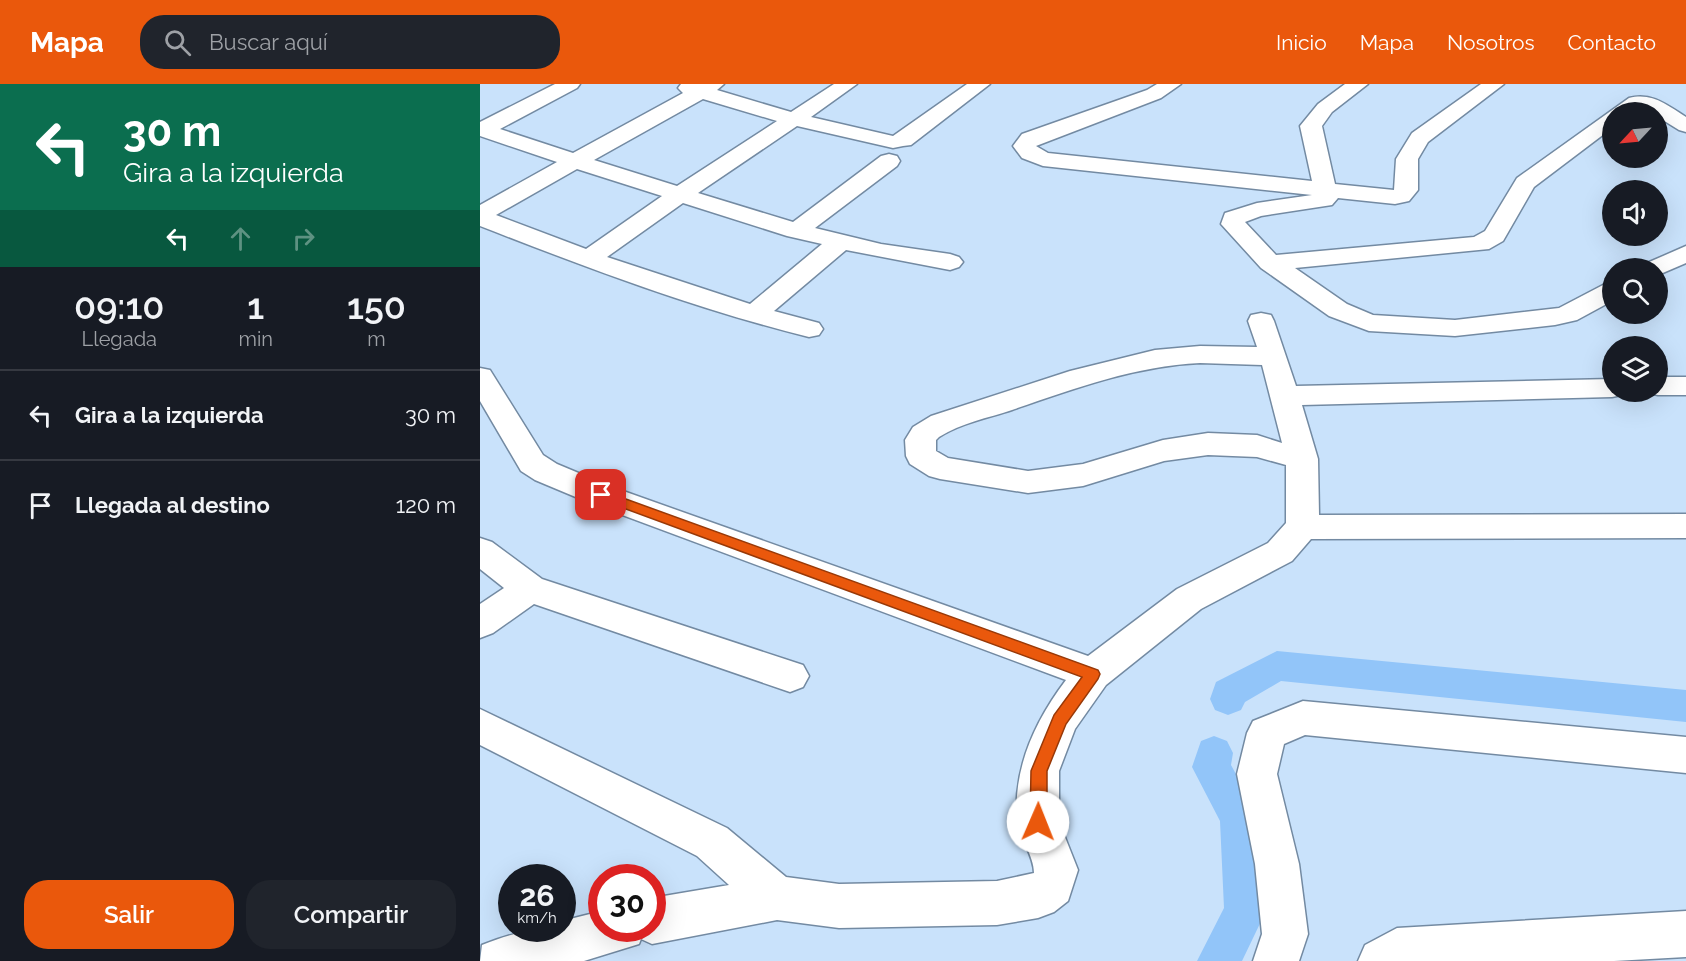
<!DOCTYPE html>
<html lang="es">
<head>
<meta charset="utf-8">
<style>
	body { margin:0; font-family:Raleway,sans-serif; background:#20242c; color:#f1f3f6; height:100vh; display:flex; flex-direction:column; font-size:22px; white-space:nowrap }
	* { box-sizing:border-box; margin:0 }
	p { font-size:20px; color:#9ea1a6 }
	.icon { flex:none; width:33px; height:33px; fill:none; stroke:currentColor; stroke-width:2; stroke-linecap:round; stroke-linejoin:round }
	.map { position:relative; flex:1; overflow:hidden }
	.drawer { display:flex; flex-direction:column; background:#171b24; width:480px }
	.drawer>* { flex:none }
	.top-card { background:#0b6e4f; color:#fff; overflow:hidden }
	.needle { width:39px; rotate:244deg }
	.buttons { position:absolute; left:1122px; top:18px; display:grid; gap:12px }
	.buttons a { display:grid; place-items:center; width:66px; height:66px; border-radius:50%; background:#171b24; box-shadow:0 6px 24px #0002; font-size:30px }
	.speed { position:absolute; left:18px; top:780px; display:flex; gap:12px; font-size:30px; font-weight:700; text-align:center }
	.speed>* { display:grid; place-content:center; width:78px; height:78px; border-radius:50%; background:#171b24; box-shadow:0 6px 24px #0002; line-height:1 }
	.speed small { font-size:15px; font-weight:400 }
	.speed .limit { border:9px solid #d22; background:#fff; color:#111 }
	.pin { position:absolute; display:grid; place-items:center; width:51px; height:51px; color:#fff; margin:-26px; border-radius:12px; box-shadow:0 3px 9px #0006 }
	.me { position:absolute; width:66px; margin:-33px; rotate:1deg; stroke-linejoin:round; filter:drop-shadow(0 0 4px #0008) }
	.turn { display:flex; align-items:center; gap:21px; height:126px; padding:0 24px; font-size:27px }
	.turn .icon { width:78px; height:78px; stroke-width:2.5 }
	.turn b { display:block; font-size:42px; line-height:51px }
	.lanes { display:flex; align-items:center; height:57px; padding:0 24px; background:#0003; justify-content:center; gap:30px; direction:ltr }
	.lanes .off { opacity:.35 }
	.eta { display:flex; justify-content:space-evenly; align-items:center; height:102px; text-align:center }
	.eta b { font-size:36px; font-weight:600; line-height:42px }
	.action { display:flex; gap:12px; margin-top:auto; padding:12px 24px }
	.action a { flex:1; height:69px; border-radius:24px; background:#ea580c; color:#fff; font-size:24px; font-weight:600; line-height:69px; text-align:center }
	.action a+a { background:#20242c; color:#f1f3f6 }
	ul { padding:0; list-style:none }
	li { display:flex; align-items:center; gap:18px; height:90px; padding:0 24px; border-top:2px solid #363941 }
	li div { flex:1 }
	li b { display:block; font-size:22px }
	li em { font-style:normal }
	header { display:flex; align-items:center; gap:36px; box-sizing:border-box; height:84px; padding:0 30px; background:#ea580c; color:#fff }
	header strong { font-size:28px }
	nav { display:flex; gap:33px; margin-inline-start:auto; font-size:21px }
	.search { width:420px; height:54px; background:#20242c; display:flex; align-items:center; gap:15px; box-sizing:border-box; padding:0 21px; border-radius:24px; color:#9ea1a6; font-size:22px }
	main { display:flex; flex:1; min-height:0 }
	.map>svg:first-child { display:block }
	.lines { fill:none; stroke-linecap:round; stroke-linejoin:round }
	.canal { fill:#92c5f9; fill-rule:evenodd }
	.minor-casing { stroke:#738aa2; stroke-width:3 }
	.minor { fill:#fff; fill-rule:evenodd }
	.route { fill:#ea580c; stroke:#983908; stroke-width:1.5 }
</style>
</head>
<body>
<header>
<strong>Mapa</strong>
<div class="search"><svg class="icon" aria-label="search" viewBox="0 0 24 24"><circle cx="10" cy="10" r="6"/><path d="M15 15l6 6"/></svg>Buscar aquí</div>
<nav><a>Inicio</a><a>Mapa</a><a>Nosotros</a><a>Contacto</a></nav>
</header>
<main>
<section class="drawer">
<div class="top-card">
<div class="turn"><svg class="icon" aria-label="left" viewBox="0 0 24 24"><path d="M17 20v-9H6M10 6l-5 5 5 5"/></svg><div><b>30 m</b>Gira a la izquierda</div></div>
<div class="lanes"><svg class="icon" aria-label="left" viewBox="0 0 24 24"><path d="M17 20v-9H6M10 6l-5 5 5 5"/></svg><svg class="icon off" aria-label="ahead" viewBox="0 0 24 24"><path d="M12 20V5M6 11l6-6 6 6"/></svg><svg class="icon off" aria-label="right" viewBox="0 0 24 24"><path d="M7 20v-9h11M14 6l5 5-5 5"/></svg></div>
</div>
<div class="eta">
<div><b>09:10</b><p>Llegada</p></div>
<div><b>1</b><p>min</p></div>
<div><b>150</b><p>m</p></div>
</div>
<ul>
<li><svg class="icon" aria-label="left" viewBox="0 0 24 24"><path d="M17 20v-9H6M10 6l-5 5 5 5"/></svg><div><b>Gira a la izquierda</b></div><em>30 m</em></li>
<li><svg class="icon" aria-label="arrive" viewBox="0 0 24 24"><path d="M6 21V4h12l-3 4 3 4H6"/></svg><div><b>Llegada al destino</b></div><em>120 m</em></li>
</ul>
<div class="action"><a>Salir</a><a>Compartir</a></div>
</section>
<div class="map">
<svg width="1206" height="877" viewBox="0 0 1206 877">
	<rect width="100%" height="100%" fill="#c9e2fb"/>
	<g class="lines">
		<path class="canal" d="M797,567L1206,606V638L801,597L765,618L761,626L748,631L735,626L730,615L736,598Z
			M734,652L747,657L753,669L751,681L780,734L786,827L762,877H717L744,824L740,737L712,683L721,657Z"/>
		<g class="minor-casing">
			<path id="minor" d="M75,0H100L97,4L20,45L93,69L203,9L198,4L201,0H244L237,6L311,28L354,0H377L331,33L413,52L487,0H510L431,61L423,62L413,64L317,42L218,109L313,138L401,72L409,70L417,72L420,77L417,82L335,144L401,160L470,170L479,173L483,178L479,183L470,186L366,166L294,227L339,239L343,245L339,251L329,253C216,225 108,184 0,142V121L77,78L0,52V38ZM223,15L297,37L197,102L114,76ZM97,85L182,112L106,165L16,131ZM203,119L307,152L342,160L270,220L127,173Z
				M677,0H701L681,14L556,62L568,69L832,97L820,42L838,20L865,0H888L852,28L842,42L855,100L914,106L916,75L932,49L1001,0H1024L948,58L938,75V106L929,117L915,120L858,114L852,121L781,132L765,138L796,171L994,153L1005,147L1037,94L1149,14C1172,8 1187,21 1206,33V48L1199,46L1178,33V28H1170L1162,23L1154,28H1132V44L1054,103L1023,157L1009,165L815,184L867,220L893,231L975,236L1079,224L1123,201L1132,199V217L1097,236L1075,241L975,252L889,247L849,232L781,184L741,140L745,129L777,119L832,111L563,82L542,74L533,62L542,50L667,6Z
				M1206,162V179L1178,191V184H1163L1167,179Z
				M781,229L791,231L794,237L816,302L1132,295V308H1144L1142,311L1132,313L822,321L838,375L839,431L1206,430V454L831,455L812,477L721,525L626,601L595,645L579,687V738L598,786L588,817L574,828L558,834L517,841L359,844L297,836L172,860L161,855L159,860L104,877H0L2,861C29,850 54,844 82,844V837L122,827V844H172V814L249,801L217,772L0,661V625L247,744L306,793L359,800L517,797L554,789C554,771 539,754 537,736C533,684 555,637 586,596L110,419L55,396L41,387L0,317V284L10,286L63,371L77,380L132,403L608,572L697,505L788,459L806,439V381L777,373L728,371L684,377L603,402L548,409L460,395L449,392L430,380L426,372L425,356L433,343L451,332L590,287L675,266L720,262L777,263L768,237L771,231ZM720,279L782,281L802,359L777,351L728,349L683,356L603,380L548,387L468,374L456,367V356L459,353C481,339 508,334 532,326C593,305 655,282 720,279Z
				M1178,293H1206V311H1178L1168,309L1178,308Z
				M0,454L12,458L62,495L323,581L329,592L323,603L310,608L54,520L13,549L0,554V520L24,504L0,485Z
				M823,617L1206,653V689L825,651L804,660L797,690L819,780L828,850L819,877H773L782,850L775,780L757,690L767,649L773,637Z
				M1206,827V873L1134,877H878L885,861L917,844Z"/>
		</g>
		<use href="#minor" class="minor"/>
	</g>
	<path class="route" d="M121,406L618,586L620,590L618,595L586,640L567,687V738L565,744L558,746L552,744L550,738L551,687L574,631L602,593L116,414L114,411Z"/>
</svg>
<div class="buttons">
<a><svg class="needle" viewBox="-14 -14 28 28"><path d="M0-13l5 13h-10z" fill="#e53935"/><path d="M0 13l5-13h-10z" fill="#9ea1a6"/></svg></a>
<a><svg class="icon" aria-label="sound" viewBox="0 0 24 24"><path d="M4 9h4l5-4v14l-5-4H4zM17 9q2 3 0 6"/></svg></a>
<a><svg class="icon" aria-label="search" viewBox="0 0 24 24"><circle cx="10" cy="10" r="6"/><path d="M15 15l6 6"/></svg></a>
<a><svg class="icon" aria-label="layers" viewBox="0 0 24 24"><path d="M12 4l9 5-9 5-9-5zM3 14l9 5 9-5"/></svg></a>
</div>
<div class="speed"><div>26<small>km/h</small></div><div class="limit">30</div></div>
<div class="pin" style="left:121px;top:411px;background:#d93025"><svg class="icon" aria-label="arrive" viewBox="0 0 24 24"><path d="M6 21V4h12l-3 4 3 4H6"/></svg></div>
<svg class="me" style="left:558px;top:738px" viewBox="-20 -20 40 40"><circle r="19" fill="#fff"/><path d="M0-13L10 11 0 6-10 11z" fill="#ea580c"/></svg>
</div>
</main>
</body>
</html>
